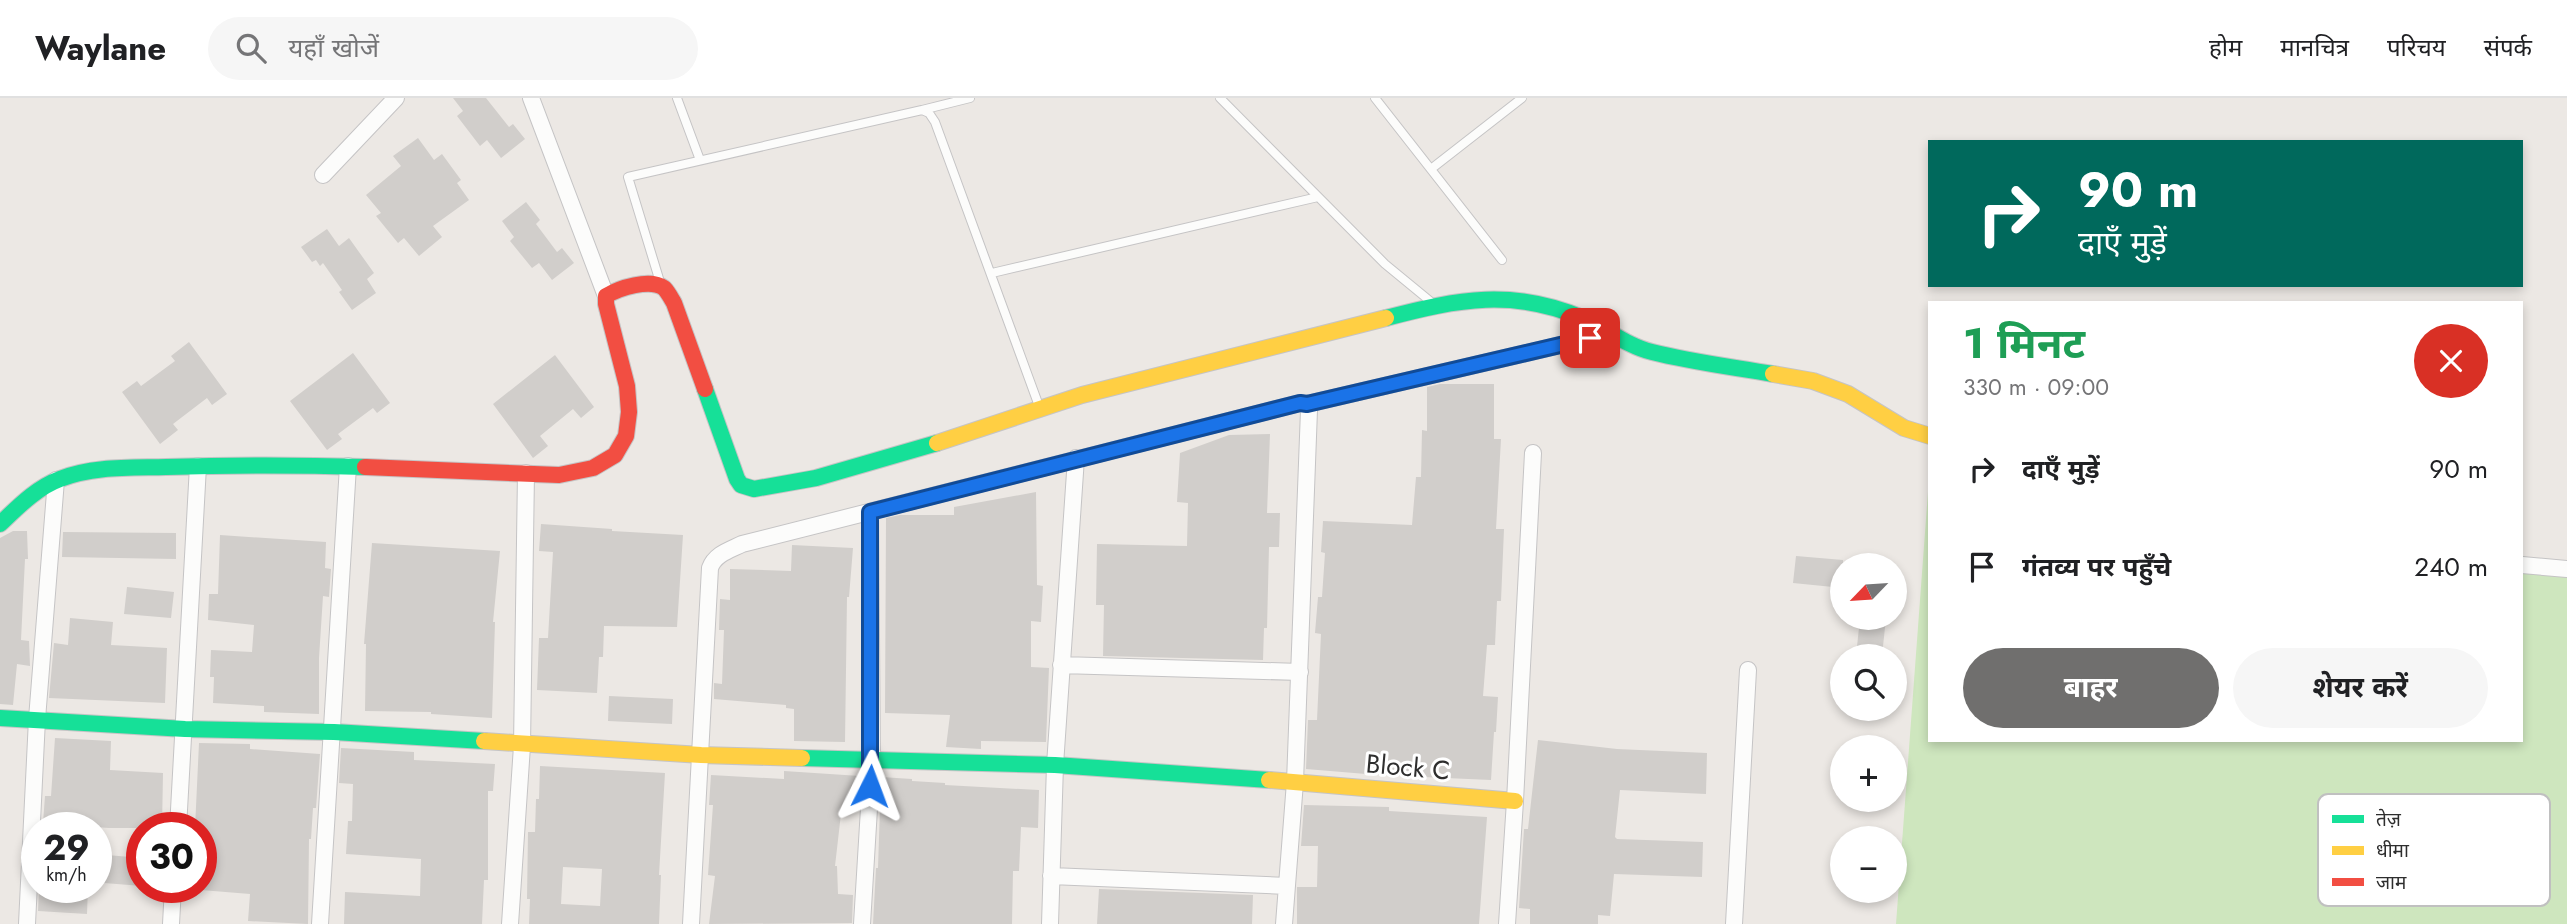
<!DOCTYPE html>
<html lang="hi">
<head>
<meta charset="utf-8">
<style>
	body { margin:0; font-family:Jost,"Noto Sans Devanagari",sans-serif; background:#f6f6f6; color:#202124; height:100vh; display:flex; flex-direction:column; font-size:26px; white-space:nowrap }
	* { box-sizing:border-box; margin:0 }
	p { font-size:23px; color:#757577 }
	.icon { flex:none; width:38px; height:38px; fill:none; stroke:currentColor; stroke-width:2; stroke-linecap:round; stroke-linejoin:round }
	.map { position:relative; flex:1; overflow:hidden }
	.details { position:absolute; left:1928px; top:203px; width:595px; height:441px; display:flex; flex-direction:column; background:#fff; border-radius:0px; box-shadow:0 4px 10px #0003 }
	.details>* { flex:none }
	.hud { position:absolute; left:1928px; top:42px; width:595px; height:147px; border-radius:0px; box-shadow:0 4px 10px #0003; background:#00695c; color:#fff; overflow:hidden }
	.needle { width:46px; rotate:245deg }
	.tools { position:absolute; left:1830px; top:455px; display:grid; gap:14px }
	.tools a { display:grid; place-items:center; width:77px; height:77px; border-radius:50%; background:#fff; box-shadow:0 4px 10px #0003; font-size:35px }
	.speed { position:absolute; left:21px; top:714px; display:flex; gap:14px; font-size:35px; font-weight:700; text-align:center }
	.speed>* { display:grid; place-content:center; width:91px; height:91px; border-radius:50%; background:#fff; box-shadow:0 4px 10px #0003; line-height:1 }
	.speed small { font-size:18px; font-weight:400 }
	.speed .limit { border:10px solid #d22; background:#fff; color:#111 }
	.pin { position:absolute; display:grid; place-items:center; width:60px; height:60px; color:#fff; margin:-30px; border-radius:14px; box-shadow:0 4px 10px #0006 }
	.me { position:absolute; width:77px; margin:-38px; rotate:3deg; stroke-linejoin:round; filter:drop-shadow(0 0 5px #0008) }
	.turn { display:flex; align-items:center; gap:24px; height:147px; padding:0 35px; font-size:32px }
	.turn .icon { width:91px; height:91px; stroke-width:2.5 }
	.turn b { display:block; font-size:49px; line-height:60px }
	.round { display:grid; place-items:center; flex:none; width:74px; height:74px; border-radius:37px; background:#f6f6f6 }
	.summary { display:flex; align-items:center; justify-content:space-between; height:119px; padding:0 35px }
	h1 { font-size:42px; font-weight:700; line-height:52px; color:#1e9e55 }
	.action { display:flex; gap:14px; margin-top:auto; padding:14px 35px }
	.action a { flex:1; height:80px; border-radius:42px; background:#706f6e; color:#fff; font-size:28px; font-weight:700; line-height:80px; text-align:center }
	.action a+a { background:#f6f6f6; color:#202124 }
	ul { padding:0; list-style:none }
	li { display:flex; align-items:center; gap:21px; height:98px; padding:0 35px }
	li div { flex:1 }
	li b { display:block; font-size:26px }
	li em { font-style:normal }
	header { display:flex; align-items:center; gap:42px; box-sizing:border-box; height:98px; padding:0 35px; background:#fff; border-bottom:2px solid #e0e0e0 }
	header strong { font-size:33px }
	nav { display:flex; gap:38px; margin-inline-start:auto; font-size:24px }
	.search { width:490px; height:63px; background:#f6f6f6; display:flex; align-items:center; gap:18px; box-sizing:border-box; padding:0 24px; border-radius:38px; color:#757577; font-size:26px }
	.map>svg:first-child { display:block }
	.green { fill:#cee6be }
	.building { fill:#d1cecb; fill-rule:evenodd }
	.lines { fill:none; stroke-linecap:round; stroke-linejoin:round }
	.lane-casing { stroke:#c5c4c5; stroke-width:10 }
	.street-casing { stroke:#c5c4c5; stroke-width:18 }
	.fast-casing { stroke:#c5c4c5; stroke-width:18 }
	.slow-casing { stroke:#c5c4c5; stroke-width:18 }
	.jam-casing { stroke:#c5c4c5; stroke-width:18 }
	.lane { stroke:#fcfcfb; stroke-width:8 }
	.street { stroke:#fcfcfb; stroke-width:16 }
	.fast { stroke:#16e098; stroke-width:16 }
	.slow { stroke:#ffcf43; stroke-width:16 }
	.jam { stroke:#f24e42; stroke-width:16 }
	.route-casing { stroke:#114b97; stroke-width:18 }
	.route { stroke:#1a73e8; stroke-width:12 }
	.labels { text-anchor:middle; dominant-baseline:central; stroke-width:6; stroke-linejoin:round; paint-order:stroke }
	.street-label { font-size:26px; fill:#2e2e2e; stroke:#fff }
	.key { fill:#fff; stroke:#c0c0c0; stroke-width:2 }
	.key-label { font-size:19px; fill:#2e2e2e }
</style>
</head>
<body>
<header>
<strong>Waylane</strong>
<div class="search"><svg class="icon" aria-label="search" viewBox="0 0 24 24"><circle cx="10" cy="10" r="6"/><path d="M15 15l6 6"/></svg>यहाँ खोजें</div>
<nav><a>होम</a><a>मानचित्र</a><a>परिचय</a><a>संपर्क</a></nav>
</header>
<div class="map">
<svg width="2567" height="826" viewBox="0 0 2567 826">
	<rect width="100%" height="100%" fill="#ece8e4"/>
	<path class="green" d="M1930,367V642H2522V458L2567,468V826H1896Z"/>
	<path class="building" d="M453,0H486L509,29L513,26L525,41L501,60L487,42L480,48L457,18L463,13Z
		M418,40L434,62L442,56L461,82L457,85L469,102L433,128L442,139L419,158L404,140L398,145L376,118L381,115L366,97L401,68L393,58Z
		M526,104L540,122L536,126L557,154L562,150L574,165L552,182L539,165L532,170L510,143L514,139L502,123Z
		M327,131L339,148L349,140L374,175L367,181L376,195L352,212L339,194L342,192L323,165L320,168L316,162L312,164L301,149Z
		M189,244L227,296L212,307L207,300L173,326L178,332L160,346L122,294L137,283L141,288L175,263L171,258Z
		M353,255L390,305L377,315L373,310L338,336L342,341L327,352L290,303Z
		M555,257L594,309L581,320L573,311L540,338L548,348L533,360L493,306Z
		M1440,286H1494V341H1501L1496,431H1504L1501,503H1497L1495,547H1487L1483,598L1498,599L1496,634H1494L1491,682L1378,677L1306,671L1308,622H1317L1321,536L1315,535L1318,499H1322L1325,455L1321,454L1323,423L1412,427L1416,379H1421L1422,332L1427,333V289Z
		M1270,336L1267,415H1280L1279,449H1269L1267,530H1264L1263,562L1103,558L1104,507H1096L1097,446L1187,448L1188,405L1177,404L1180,355L1229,337Z
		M1036,394L1037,487L1043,488L1041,524L1031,523V569L1049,570L1046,644L981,643V651L946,649L950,617L885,615L886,420L900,417H954V409Z
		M541,426L612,431V433L683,437L677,529L604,528L603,559H599L597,595L537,592L539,540H548L553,454L539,453Z
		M13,433H27L28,461H25L21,542L29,543L30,568L17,566L13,607L0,606V440Z
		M63,434L176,435V461L62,459Z
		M220,437L326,444L325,470L331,471L329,499L323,498L319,560V616L264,614V608L213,605L214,579H210L211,552L252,554L254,527L208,522L209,496H218Z
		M372,445L500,453L493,524H495L492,620L431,616V614L365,613L366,546H364Z
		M792,447L853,450L849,499H847L845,644L794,643V611L786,610V607L714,601V585L722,586L724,532H719L720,501L730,502V471L791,473Z
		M1796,458L1843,462V490L1793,485Z
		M127,489L174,494L171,520L124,516Z
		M70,520L113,524L111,547L167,550L165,605L49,600L54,545L68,547Z
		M1860,520H1886L1882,558H1856Z
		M609,598L673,601L672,626L608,623Z
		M55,640L111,643L110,672L163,675L162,730H109L43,725L45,698H51Z
		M1538,642L1617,651L1707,655L1706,696L1620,692L1615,739L1617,741L1703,744L1702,779L1614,776L1610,818L1598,817V826H1530V811L1519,810L1524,731H1528Z
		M199,645L250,646V651L320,656L316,710H313L311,741H309L308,826L248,823L250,796L201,792V730H195Z
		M341,650L414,654V662L495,666L493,693H488V782H484L482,826H344L345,794L420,798L421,761L346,756L348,723H352L353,686L339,685Z
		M540,668L665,675L659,777H661L659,826H529L530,801H527L528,734H535L536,701H539ZM563,769L602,771L600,808L561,806Z
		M784,673L860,678L859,708L842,707L835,768H837L838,796L853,797L852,825L709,826L715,778L708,777L713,707H709L711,677L784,681Z
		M881,679L912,681V683L945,685V687L1039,692L1038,730L1021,729L1019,773H1013L1012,826H873L876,770H878Z
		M1304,707L1389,709V713L1487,719L1479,826H1297V789H1317L1318,748H1301Z
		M107,757L142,760V788L104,785Z
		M39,789H88L87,816L38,813Z
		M1099,791L1253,797L1252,826H1097Z"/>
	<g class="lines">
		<g class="lane-casing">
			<path id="lane" d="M677,0L700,62
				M1220,0L1385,166L1430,203
				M1375,0L1502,162
				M922,12L970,0
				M1431,71L1522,0
				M992,175L1318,99
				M660,184L628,79L922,12L929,15L935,24L1039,308"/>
		</g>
		<g class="street-casing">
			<path id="street" d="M531,0L606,198
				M323,77L396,0
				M2522,467L2567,471
				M1061,567L1300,574
				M178,730L198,368
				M1051,778L1287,788
				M27,826L37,621L56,382
				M171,826L173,789
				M320,826L348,368
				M510,826L522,648L526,375
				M691,826L710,470C715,456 730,452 742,446L1300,305L1307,306L1612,235
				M862,826L872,661L870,414
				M1050,826L1055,667L1076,360
				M1284,826L1295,684L1309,312L1307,306
				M1507,826L1515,703L1533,355
				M1734,826L1748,572"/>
		</g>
		<g class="fast-casing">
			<path id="fast" d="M1386,220C1458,201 1513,190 1585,221C1607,231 1627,248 1652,254C1691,264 1733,269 1773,276
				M705,291L737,381L741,387L754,391L816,380L937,345
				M0,426C18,409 36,390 60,381C93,368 130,370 166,369C232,367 298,367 365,369
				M0,620L185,631L334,634L484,643
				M802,660L1055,667L1269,682"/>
		</g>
		<g class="slow-casing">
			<path id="slow" d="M1773,276L1813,283L1848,296L1904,330L1930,338
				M937,345L1082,297L1386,220
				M484,643L701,657L802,660
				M1269,682L1515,703"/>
		</g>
		<g class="jam-casing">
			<path id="jam" d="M365,369L559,377L593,370L615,357L626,338L629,314L627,288L606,206V198C619,190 650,180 664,190C668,194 671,200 674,205L705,291"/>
		</g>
		<use href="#lane" class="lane"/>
		<use href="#street" class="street"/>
		<use href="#fast" class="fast"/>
		<use href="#slow" class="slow"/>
		<use href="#jam" class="jam"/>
	</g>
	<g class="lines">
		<g class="route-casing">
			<path id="route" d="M870,688V414L1300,305L1307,306L1590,240"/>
		</g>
		<use href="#route" class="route"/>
	</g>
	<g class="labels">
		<g class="street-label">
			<text transform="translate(1408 669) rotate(5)">Block C</text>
		</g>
	</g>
	<rect x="2318" y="696" width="232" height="112" rx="10" class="key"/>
	<rect x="2332" y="717" width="32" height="8" fill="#16e098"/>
	<rect x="2332" y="748" width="32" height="9" fill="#ffcf43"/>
	<rect x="2332" y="780" width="32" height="8" fill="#f24e42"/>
	<g class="key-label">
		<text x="2376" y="728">तेज़</text>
		<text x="2376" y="759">धीमा</text>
		<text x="2376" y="791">जाम</text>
	</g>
</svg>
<div class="tools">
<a><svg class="needle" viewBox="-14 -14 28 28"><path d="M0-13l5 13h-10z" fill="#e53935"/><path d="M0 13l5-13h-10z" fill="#757577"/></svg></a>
<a><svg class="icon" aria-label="search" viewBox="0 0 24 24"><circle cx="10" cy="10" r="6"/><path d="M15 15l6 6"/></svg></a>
<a>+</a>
<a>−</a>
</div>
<div class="speed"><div>29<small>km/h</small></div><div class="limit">30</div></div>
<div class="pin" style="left:1590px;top:240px;background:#d93025"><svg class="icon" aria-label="arrive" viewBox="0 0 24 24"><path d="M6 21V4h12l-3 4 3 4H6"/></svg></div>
<svg class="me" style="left:870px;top:688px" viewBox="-20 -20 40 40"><path d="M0-17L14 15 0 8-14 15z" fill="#1a73e8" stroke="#fff" stroke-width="4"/></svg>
<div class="hud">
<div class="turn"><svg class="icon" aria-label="right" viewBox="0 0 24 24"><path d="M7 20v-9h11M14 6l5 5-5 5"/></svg><div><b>90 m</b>दाएँ मुड़ें</div></div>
</div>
<section class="details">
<div class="summary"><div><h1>1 मिनट</h1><p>330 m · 09:00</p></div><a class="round" style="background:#d93025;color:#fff"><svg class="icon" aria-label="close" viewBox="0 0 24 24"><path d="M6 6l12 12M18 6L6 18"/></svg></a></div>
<ul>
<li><svg class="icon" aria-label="right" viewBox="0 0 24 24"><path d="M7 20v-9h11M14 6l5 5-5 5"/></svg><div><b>दाएँ मुड़ें</b></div><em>90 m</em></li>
<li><svg class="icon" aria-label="arrive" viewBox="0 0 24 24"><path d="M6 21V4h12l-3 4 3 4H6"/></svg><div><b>गंतव्य पर पहुँचे</b></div><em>240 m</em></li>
</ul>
<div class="action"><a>बाहर</a><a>शेयर करें</a></div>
</section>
</div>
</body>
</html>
